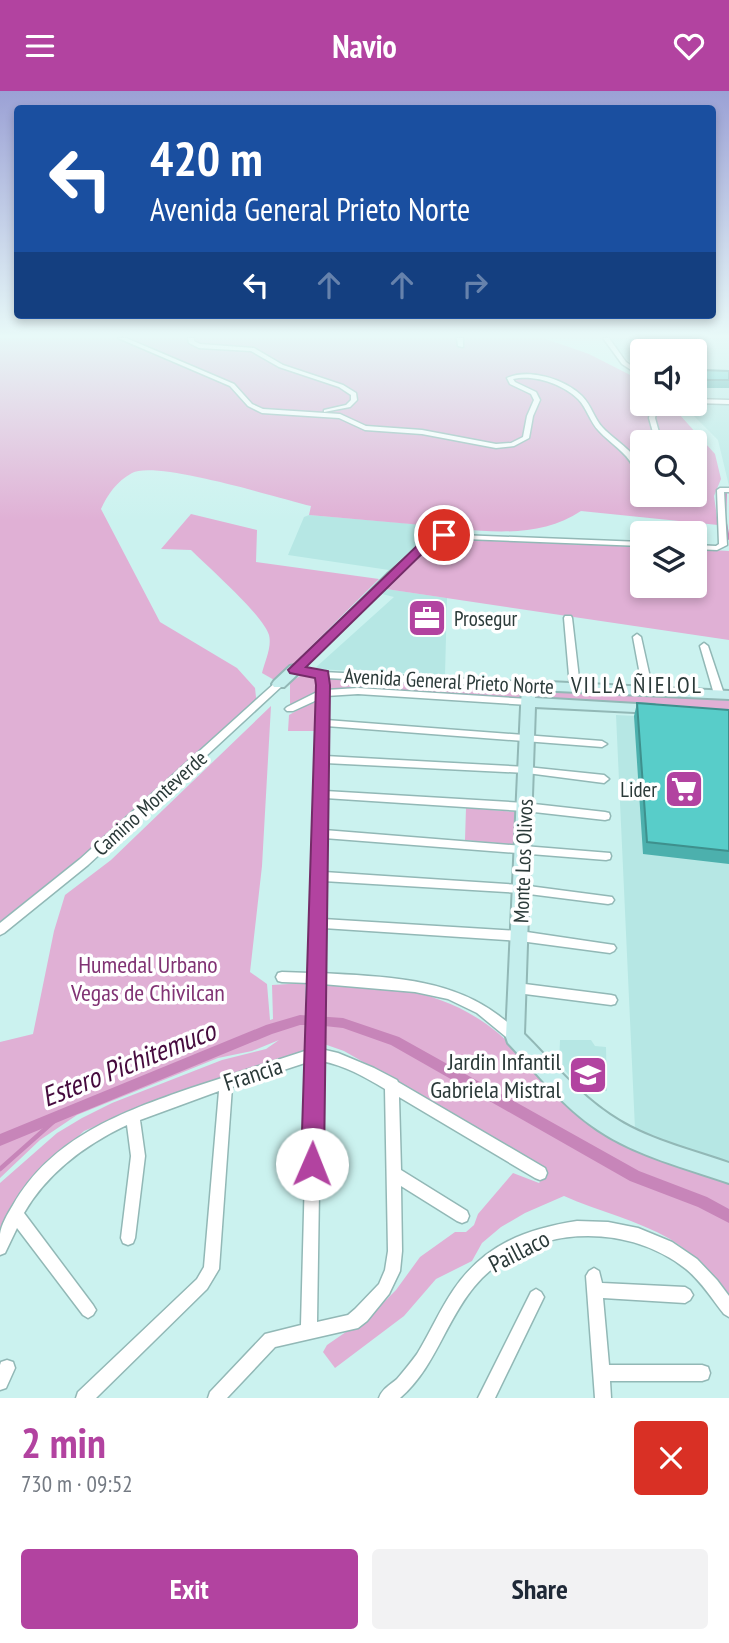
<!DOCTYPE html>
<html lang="en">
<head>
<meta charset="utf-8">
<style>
	body { margin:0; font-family:"PT Sans Narrow",sans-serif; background:#f2f2f3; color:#1f2937; height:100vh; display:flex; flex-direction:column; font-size:26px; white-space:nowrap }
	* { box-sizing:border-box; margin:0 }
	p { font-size:23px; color:#747a83 }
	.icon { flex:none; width:38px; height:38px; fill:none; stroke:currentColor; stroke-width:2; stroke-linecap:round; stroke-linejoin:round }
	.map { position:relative; height:1307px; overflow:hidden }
	.side { display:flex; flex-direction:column; background:#fff; flex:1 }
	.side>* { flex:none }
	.hud { position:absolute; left:14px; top:14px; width:702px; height:214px; border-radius:7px; box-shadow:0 4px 10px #0003; background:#1a4fa0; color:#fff; overflow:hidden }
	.buttons { position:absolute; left:630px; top:248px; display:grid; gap:14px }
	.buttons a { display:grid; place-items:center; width:77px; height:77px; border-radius:7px; background:#fff; box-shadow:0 4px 10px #0003; font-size:35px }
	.pin { position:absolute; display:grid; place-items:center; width:60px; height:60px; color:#fff; margin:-30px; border:4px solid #fff; border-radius:50%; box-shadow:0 2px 7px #0007 }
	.me { position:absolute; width:77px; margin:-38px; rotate:1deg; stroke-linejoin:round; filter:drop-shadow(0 0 5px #0008) }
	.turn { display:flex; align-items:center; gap:24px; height:147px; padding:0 21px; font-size:32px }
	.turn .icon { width:91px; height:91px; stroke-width:2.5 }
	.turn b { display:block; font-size:49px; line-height:60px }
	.lanes { display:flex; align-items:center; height:66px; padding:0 21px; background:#0003; justify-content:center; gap:35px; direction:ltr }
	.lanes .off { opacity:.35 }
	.round { display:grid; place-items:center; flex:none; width:74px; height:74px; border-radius:7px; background:#f2f2f3 }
	.summary { display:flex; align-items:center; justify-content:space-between; height:119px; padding:0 21px }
	h1 { font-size:42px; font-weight:800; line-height:52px; color:#b243a0 }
	.primary-button { display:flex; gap:14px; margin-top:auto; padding:14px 21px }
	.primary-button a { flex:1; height:80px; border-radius:7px; background:#b243a0; color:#fff; font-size:28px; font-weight:800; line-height:80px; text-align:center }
	.primary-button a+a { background:#f2f2f3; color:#1f2937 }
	header { display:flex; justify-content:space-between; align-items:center; height:91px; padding:0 21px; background:#b243a0; color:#fff; font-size:32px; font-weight:800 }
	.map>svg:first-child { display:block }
	.built { fill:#b6e7e4 }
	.green { fill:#e0b0d5; fill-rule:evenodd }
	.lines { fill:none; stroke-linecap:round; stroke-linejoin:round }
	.stream-far1 { stroke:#c785b9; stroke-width:2 }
	.stream { stroke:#c785b9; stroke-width:4.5 }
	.canal { fill:#c785b9; fill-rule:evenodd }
	.street-casing { stroke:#92b8b6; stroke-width:3 }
	.secondary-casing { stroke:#92b8b6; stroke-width:4 }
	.street { fill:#fff; fill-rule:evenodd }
	.secondary { fill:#c5eeed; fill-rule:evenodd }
	.wall { fill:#4cb0ad }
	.building { fill:#58cdc9; stroke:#3e908d; stroke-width:2 }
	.route { fill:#b243a0; stroke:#742c68; stroke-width:2 }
	.labels { text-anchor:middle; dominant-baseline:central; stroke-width:7; stroke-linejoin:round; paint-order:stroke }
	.poi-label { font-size:21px; fill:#2b3a39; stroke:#fff; text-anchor:start }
	.street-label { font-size:21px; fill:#2b3a39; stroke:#fff }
	.neighbourhood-label { font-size:23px; letter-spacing:2px; fill:#2b3a39; stroke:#fff }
	.near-park-label { font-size:24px; fill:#813374; stroke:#fff }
	.near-poi-label { font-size:24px; fill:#2b3a39; stroke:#fff; text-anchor:end }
	.near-street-label { font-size:24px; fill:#2b3a39; stroke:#fff }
	.near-water-label { font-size:28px; font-style:italic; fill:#460b3e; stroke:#fff }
</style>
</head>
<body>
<header><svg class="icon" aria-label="menu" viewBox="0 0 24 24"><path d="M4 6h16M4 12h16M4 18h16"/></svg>Navio<svg class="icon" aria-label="heart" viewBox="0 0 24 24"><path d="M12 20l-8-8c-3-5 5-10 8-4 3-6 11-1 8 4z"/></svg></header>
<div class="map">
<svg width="729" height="1307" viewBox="0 0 729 1307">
	<rect width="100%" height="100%" fill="#cbf2ef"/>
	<path class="built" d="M610,247H729V309L701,308L695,295V261H642V280L627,269Z
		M695,312L729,313V395L718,349L682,313Z
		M309,424L437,435L434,443L428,445L389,479L288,464L304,426Z
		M386,498L447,507L445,584L314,578L394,506L382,503Z
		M616,624L729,630V1076L635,1038Z
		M560,949H591L595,955L606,956L607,1000L579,997L559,972Z"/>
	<path class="green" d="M0,247H543L589,263L642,290V313H670L715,363L721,388L714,405L718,434L581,420C535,451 474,439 422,434C384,431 347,427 309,424L311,415C278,407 156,369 132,382C116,391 108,403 101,418L160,531L237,577L255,597L257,615L0,838ZM642,352H695V404H642Z
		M191,423L257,439L256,471L379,488L276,590L262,582C265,570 272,556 269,544C263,524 208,476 191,459L161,458Z
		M439,448L642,456V495H695V458L729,460V549L386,498L429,454Z
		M311,584L319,589V599L290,616V591L300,585Z
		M325,585L527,596V609L325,601Z
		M534,598L729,607V620L538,608L534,607Z
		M312,611L315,612V640H288L289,624Z
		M271,615L262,775L250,881L267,893L270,929L273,928L272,894L305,892V959L131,1020L84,1040L29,1090L0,1147V1092L57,1042L82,1027L112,1012L222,969L266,958L279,949L252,960L218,967L77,1024L40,1049L0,1087V951L33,943L54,840L65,804L111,769Z
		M466,717L517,721V754L465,749Z
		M323,894C391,895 444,898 498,942C513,954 524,973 539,984C597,1023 665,1065 729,1092V1205C712,1184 693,1162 670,1148C637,1129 598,1120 564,1105L525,1122L501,1136L482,1152L472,1170L436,1188L404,1225L335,1277L323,1261L327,1254L372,1223L396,1199L420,1166L455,1141H466L474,1134L478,1123L513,1082L539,1092L548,1081L427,1011L393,988L344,960L324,953L321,899Z"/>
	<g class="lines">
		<path class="stream-far1" d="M726,401L725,427L729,448"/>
		<path class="stream" d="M0,1078L62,1023"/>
		<path class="canal" d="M300,924L343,927L399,946L639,1080L707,1106L729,1118V1132L698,1116L630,1090L391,954L343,937L315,934H300L272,943L0,1055V1043L266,934Z"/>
		<g class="street-casing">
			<path id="street" d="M118,247H126L234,293L252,313L263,318L340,323L366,335L422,339L496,353L511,352L523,346L527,325L534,309L531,303L510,293L507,287C529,277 565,288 582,305C592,315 594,328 603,337C615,350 639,362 642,382C643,387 642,393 642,398L639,396C636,389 636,381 633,375C626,361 610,352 599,340C590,331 587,317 578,308C563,293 534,283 513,288L515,291L536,301L540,309L533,325L529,347L514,355L496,357L422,343L365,339L339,327L262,322L248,315L230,295Z
				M188,247H194V250L200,253L254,257L283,274L343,294L356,302L357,309L350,316L324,321V319L346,314L351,309V304L339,296L279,276L251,260L199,257L189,252Z
				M457,247H463V256L458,255Z
				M603,247H609L626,271L642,282V286L622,273Z
				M695,308L729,309V313L695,312Z
				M652,313H658L655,327L662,352H656L649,327Z
				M720,397H729V401H724L727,454L717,459L695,458V454L716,455L719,453L717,399Z
				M434,443L642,451V455L439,447L393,487L301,577L322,581L529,591L534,594L529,597L326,587V599L358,597L529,608L534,611L529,614L358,603L326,605V629L602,650L607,653L602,656L326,635L325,665L527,676L604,684L609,688L604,692L527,682L325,672V700L525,712L605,721L609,722L610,725L609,728L605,729L525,720L325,707L324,739L610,762L611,765L610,768L606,769L324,747V781L521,794L612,806L614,809L612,812L608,813L521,802L323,790V828L520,840L614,854L616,857L614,860L610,862L520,850L323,837L322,882C383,886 448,886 498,924C506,930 516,937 521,946L519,950L515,952L511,950L477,922L448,908L415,901L322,893L321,958L338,962L374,977L397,989L398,991L545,1077L547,1082L545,1087L540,1089L535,1087L399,1006L401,1079L467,1120L469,1125L467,1130L462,1132L457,1130L401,1095L402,1160L400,1180L389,1203L367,1230L358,1237L275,1256L227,1307H208L210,1301L265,1243L301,1234L308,971L232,996L219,1178L207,1198L96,1307H76L78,1301L197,1188L204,1176L219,1000L140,1029L145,1065L135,1147L133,1152L128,1154L123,1152L121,1147L131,1065L127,1034C85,1054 48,1081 24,1122L93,1214L96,1219L93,1224L88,1227L83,1224L17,1137L5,1162L0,1164C0,1157 0,1150 0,1143C1,1134 8,1122 13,1114C52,1046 122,1021 191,997C230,984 269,972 308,959L310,892L282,891L278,890L276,886L278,882L282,881L310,882L317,609L293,620H287L285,618L287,616L317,601L318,586L292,580L291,578L387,483ZM321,970C344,974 365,986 385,998L388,1160L385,1179L379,1193L355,1218L348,1224L317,1231Z
				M565,525H571L572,527L580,596L575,599L570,596L564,527Z
				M637,543L641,546L653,600L648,603L643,600L633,546Z
				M704,552L708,555L724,603L722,605L719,606L714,603L700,555Z
				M279,590L283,593L282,595L88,774L4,842L0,844V832L80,768L276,591Z
				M517,892L611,904L615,905L617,909L615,913L611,914L517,902L513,901L511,897L513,893Z
				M577,1130L608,1131L638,1137L672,1151L697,1168L717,1189L729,1205V1226L724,1223C712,1208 701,1190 686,1178C624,1129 525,1134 474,1196C445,1231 435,1277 400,1307H379C382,1298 390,1294 397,1288C404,1280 411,1271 417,1263C430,1242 440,1218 454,1198C485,1153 526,1138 577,1130Z
				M594,1177L599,1180L602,1192L685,1196L690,1199L693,1204L690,1209L685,1212L603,1207L609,1274H702L708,1276L710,1282L708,1288L702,1290H610L611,1307H595L586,1185L589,1180Z
				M536,1198L541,1201L544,1206L495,1307H478L531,1201Z
				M7,1269L13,1271L15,1277L6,1297L0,1299V1274L1,1271Z"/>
		</g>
		<g class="secondary-casing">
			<path id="secondary" d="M295,574L301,578L300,581L284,596H274L272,593L274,590L290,575Z
				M529,590L729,600V608L535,599V607L654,614L661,618L654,622L535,616L524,943C552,971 577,1002 610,1024C645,1048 689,1058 729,1072V1092C685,1077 637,1065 598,1039C563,1016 537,982 508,952L506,946L522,594Z"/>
		</g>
		<use href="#street" class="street"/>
		<use href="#secondary" class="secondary"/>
	</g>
	<path class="wall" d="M702,279L729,280V297H705L700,287Z
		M637,612L729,619V773L643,763L634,625Z"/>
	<path class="building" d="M702,279L729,280V289H707Z
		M637,612L729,619V760L647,751Z"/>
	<linearGradient id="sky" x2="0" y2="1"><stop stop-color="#9ba1d5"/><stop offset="0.57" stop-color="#e8f9f8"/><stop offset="1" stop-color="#e8f9f8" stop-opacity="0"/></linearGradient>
	<rect width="729" height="430" fill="url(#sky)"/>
	<path class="route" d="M444,440L448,441V446L432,453L306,576L328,580L330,594L324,1073L320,1081L312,1085L304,1081L301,1073L316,594L315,587L290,582L288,579L424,448Z"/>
	<defs>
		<g id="office-square" transform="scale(2.0125)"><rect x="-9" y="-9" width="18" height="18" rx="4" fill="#b243a0" stroke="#fff"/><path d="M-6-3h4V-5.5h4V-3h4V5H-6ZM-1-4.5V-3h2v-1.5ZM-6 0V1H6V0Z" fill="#fff"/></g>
		<g id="supermarket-square" transform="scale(2.0125)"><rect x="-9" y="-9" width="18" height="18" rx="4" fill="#b243a0" stroke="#fff"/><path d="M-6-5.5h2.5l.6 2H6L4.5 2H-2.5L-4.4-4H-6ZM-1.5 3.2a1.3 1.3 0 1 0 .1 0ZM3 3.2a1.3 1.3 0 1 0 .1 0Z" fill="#fff"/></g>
		<g id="school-square" transform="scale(2.0125)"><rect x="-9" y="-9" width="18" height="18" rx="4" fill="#b243a0" stroke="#fff"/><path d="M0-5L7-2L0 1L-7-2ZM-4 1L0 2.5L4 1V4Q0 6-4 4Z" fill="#fff"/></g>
	</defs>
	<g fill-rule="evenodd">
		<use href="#office-square" x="427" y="527"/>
		<use href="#supermarket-square" x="684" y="698"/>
		<use href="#school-square" x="588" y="984"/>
	</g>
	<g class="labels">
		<g class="poi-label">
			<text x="454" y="527">Prosegur</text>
			<text x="657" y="698" text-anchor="end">Lider</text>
		</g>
		<g class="street-label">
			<text transform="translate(449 590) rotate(3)">Avenida General Prieto Norte</text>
			<text transform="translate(150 712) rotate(-42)">Camino Monteverde</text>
			<text transform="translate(523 770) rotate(-88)">Monte Los Olivos</text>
		</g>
		<g class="neighbourhood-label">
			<text x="637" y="593">VILLA ÑIELOL</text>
		</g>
		<g class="near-park-label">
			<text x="148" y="873">Humedal Urbano<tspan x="148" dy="28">Vegas de Chivilcan</tspan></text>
		</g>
		<g class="near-poi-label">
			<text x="561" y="970">Jardin Infantil<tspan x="561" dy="28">Gabriela Mistral</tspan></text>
		</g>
		<g class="near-street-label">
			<text transform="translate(253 983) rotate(-18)">Francia</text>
			<text transform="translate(519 1160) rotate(-27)">Paillaco</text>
		</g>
		<g class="near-water-label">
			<text transform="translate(128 972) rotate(-22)">Estero Pichitemuco</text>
		</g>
	</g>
</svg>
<div class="buttons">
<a><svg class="icon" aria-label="sound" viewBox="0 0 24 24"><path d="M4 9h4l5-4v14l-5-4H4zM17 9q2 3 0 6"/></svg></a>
<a><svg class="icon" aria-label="search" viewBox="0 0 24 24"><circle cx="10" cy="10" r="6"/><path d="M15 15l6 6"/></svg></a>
<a><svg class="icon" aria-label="layers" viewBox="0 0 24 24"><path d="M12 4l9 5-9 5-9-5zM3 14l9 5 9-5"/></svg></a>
</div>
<div class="pin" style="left:444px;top:444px;background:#d93025"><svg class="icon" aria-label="arrive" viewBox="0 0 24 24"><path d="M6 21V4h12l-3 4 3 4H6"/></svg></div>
<svg class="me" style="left:312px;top:1073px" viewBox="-20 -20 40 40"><circle r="19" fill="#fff"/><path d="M0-13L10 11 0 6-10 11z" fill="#b243a0"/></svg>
<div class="hud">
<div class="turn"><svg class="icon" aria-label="left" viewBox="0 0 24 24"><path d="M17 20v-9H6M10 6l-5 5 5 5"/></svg><div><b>420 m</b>Avenida General Prieto Norte</div></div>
<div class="lanes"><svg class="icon" aria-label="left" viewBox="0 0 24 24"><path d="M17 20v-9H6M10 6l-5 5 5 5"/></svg><svg class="icon off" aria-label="ahead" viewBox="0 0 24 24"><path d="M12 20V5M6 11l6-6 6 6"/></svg><svg class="icon off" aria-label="ahead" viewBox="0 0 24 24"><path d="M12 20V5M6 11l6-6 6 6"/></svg><svg class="icon off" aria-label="right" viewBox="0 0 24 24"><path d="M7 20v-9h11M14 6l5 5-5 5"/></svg></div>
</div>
</div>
<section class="side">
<div class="summary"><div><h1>2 min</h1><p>730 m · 09:52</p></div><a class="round" style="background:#d93025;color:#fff"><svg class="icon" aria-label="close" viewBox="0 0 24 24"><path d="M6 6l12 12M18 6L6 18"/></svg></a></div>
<div class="primary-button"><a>Exit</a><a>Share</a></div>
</section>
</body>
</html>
